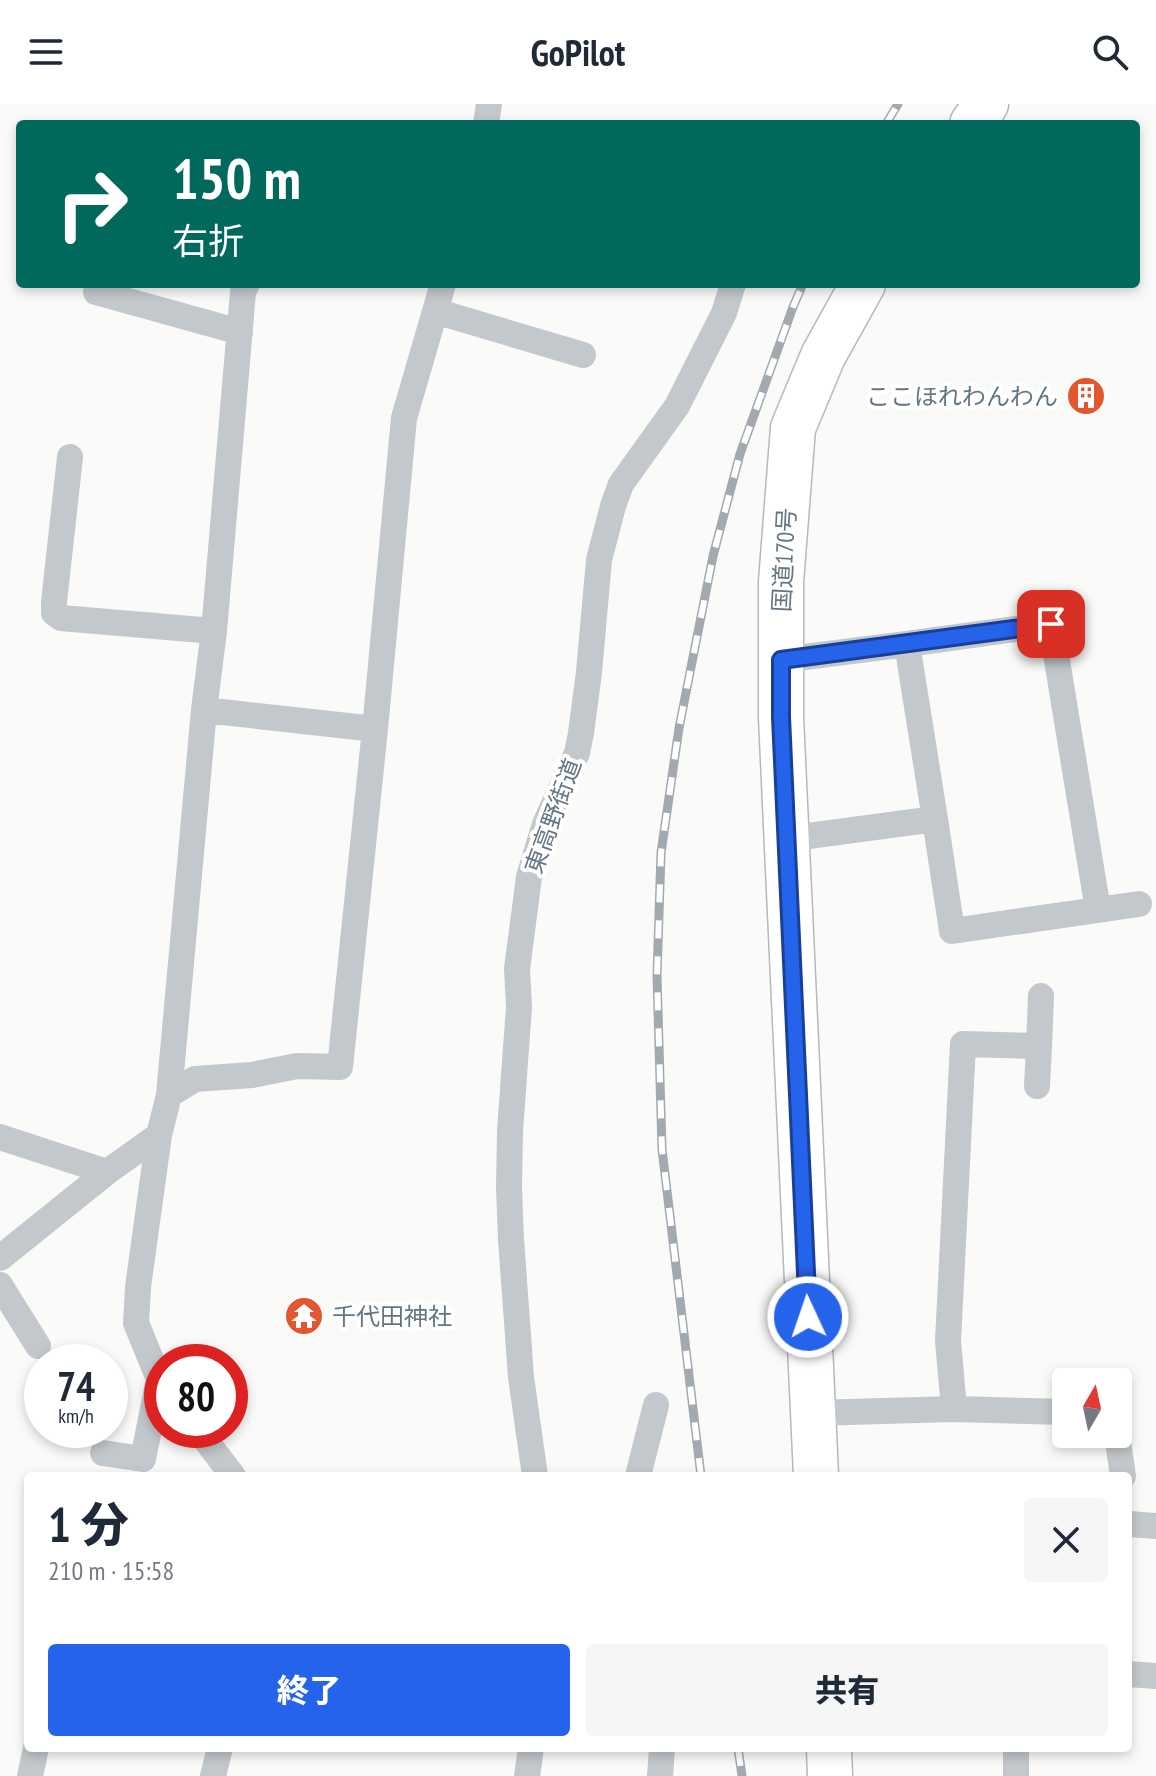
<!DOCTYPE html>
<html lang="ja">
<head>
<meta charset="utf-8">
<style>
	body { margin:0; font-family:"PT Sans Narrow","Noto Sans JP",sans-serif; background:#f6f6f7; color:#1f2937; height:100vh; display:flex; flex-direction:column; font-size:30px; white-space:nowrap }
	* { box-sizing:border-box; margin:0 }
	p { font-size:26px; color:#747a83 }
	.icon { flex:none; width:44px; height:44px; fill:none; stroke:currentColor; stroke-width:2; stroke-linecap:round; stroke-linejoin:round }
	.map { position:relative; flex:1; overflow:hidden }
	.drawer { position:absolute; left:24px; top:1368px; width:1108px; height:280px; display:flex; flex-direction:column; background:#fff; border-radius:8px; box-shadow:0 4px 12px #0003 }
	.drawer>* { flex:none }
	.guide { position:absolute; left:16px; top:16px; width:1124px; height:168px; border-radius:8px; box-shadow:0 4px 12px #0003; background:#00695c; color:#fff; overflow:hidden }
	.needle { width:52px; rotate:9deg }
	.tools { position:absolute; left:1052px; top:1264px; display:grid; gap:16px }
	.tools a { display:grid; place-items:center; width:80px; height:80px; border-radius:8px; background:#fff; box-shadow:0 4px 12px #0003; font-size:40px }
	.speed { position:absolute; left:24px; top:1240px; display:flex; gap:16px; font-size:40px; font-weight:700; text-align:center }
	.speed>* { display:grid; place-content:center; width:104px; height:104px; border-radius:50%; background:#fff; box-shadow:0 4px 12px #0003; line-height:1 }
	.speed small { font-size:20px; font-weight:400 }
	.speed .limit { border:12px solid #d22; background:#fff; color:#111 }
	.pin { position:absolute; display:grid; place-items:center; width:68px; height:68px; color:#fff; margin:-34px; border-radius:16px; box-shadow:0 4px 12px #0006 }
	.me { position:absolute; width:88px; margin:-44px; rotate:357deg; stroke-linejoin:round; filter:drop-shadow(0 0 6px #0008) }
	.turn { display:flex; align-items:center; gap:28px; height:168px; padding:0 24px; font-size:36px }
	.turn .icon { width:104px; height:104px; stroke-width:2.5 }
	.turn b { display:block; font-size:56px; line-height:68px }
	.round { display:grid; place-items:center; flex:none; width:84px; height:84px; border-radius:8px; background:#f6f6f7 }
	.summary { display:flex; align-items:center; justify-content:space-between; height:136px; padding:0 24px }
	h1 { font-size:48px; font-weight:800; line-height:60px }
	.action { display:flex; gap:16px; margin-top:auto; padding:16px 24px }
	.action a { flex:1; height:92px; border-radius:8px; background:#2563eb; color:#fff; font-size:32px; font-weight:800; line-height:92px; text-align:center }
	.action a+a { background:#f6f6f7; color:#1f2937 }
	header { display:flex; justify-content:space-between; align-items:center; height:104px; padding:0 24px; background:#fff; font-size:36px; font-weight:800 }
	.map>svg:first-child { display:block }
	.lines { fill:none; stroke-linecap:round; stroke-linejoin:round }
	.highway-casing { stroke:#b4b9bd; stroke-width:47 }
	.street { stroke:#c3c8cc; stroke-width:26 }
	.highway { stroke:#fff; stroke-width:44 }
	.rail-casing { stroke:#a2aab0; stroke-width:9 }
	.rail { stroke:#fff; stroke-width:6; stroke-dasharray:18; stroke-linecap:butt }
	.route-casing { stroke:#184099; stroke-width:20 }
	.route { stroke:#2563eb; stroke-width:14 }
	.labels { text-anchor:middle; dominant-baseline:central; stroke-width:8; stroke-linejoin:round; paint-order:stroke }
	.poi-label { font-size:24px; fill:#657683; stroke:#fff; text-anchor:end }
	.street-label { font-size:24px; fill:#657683; stroke:#fff }
</style>
</head>
<body>
<header><svg class="icon" aria-label="menu" viewBox="0 0 24 24"><path d="M4 6h16M4 12h16M4 18h16"/></svg>GoPilot<svg class="icon" aria-label="search" viewBox="0 0 24 24"><circle cx="10" cy="10" r="6"/><path d="M15 15l6 6"/></svg></header>
<div class="map">
<svg width="1156" height="1672" viewBox="0 0 1156 1672">
	<rect width="100%" height="100%" fill="#fafaf8"/>
	<g class="lines">
		<g class="highway-casing">
			<path id="highway" d="M972,20L986,0
				M816,1372L781,613V478L793,324L823,252L863,180
				M829,1644L830,1672"/>
		</g>
		<path class="street" d="M486,20L489,0
			M96,188L240,228
			M435,207L583,251
			M70,353L54,498V509L61,514L214,527
			M781,556L907,540
			M204,606L375,625
			M935,715L907,540L1051,520L1098,806
			M786,735L935,715L952,827L1139,800
			M1037,982L1039,942
			M169,991L195,975L252,971L297,962L340,963L375,625L404,314L443,180
			M0,1033L107,1068
			M0,1154L107,1068L159,1031
			M0,1181L38,1242
			M162,1279L159,1275L136,1219L138,1183L159,1031L169,991L204,606L214,527L243,188L247,180
			M954,1305L948,1237L963,940L1039,942L1041,892
			M813,1309L954,1305L1066,1308
			M198,1326L233,1372
			M1117,1330L1123,1372
			M103,1349L143,1355L159,1275
			M535,1372L521,1273L511,1135L509,1083L510,1027L519,903L517,865L529,773L545,720L577,649L581,629L589,568L599,456L613,402L621,380L677,302L724,209L733,180
			M638,1372L656,1301
			M1130,1420L1156,1422
			M1128,1570L1156,1572
			M30,1672L36,1644
			M213,1672L220,1644
			M527,1672L531,1644
			M660,1672L662,1644
			M1016,1672V1644"/>
		<use href="#highway" class="highway"/>
		<g class="rail-casing">
			<path id="rail" d="M886,20L898,0
				M701,1372L662,1045L657,872L661,749L679,624L713,452L740,350L793,203L803,180
				M738,1644L742,1672"/>
		</g>
		<use href="#rail" class="rail"/>
	</g>
	<g class="lines">
		<g class="route-casing">
			<path id="route" d="M808,1213L781,613V556L1051,520"/>
		</g>
		<use href="#route" class="route"/>
	</g>
	<defs>
		<g id="building-disc" transform="scale(2)"><circle r="9.5" fill="#e4572e" stroke="#fff"/><path d="M-4-6H4V6H1V3H-1V6H-4ZM-2.5-4.3h1.7v1.8h-1.7ZM.8-4.3h1.7v1.8H.8ZM-2.5-1h1.7V.8h-1.7ZM.8-1h1.7V.8H.8Z" fill="#fff"/></g>
		<g id="temple-disc" transform="scale(2)"><circle r="9.5" fill="#e4572e" stroke="#fff"/><path d="M0-6L5-2H3V0L6.5 2.5H4V6H1.5V3h-3V6H-4V2.5H-6.5L-3 0V-2H-5Z" fill="#fff"/></g>
	</defs>
	<g fill-rule="evenodd">
		<use href="#building-disc" x="1086" y="292"/>
		<use href="#temple-disc" x="304" y="1212"/>
	</g>
	<g class="labels">
		<g class="poi-label">
			<text x="1058" y="292">ここほれわんわん</text>
			<text x="332" y="1212" text-anchor="start">千代田神社</text>
		</g>
		<g class="street-label">
			<text transform="translate(784 456) rotate(-87)">国道170号</text>
			<text transform="translate(553 712) rotate(-70)">東高野街道</text>
		</g>
	</g>
</svg>
<div class="tools">
<a><svg class="needle" viewBox="-14 -14 28 28"><path d="M0-13l5 13h-10z" fill="#e53935"/><path d="M0 13l5-13h-10z" fill="#747a83"/></svg></a>
</div>
<div class="speed"><div>74<small>km/h</small></div><div class="limit">80</div></div>
<div class="pin" style="left:1051px;top:520px;background:#d93025"><svg class="icon" aria-label="arrive" viewBox="0 0 24 24"><path d="M6 21V4h12l-3 4 3 4H6"/></svg></div>
<svg class="me" style="left:808px;top:1213px" viewBox="-20 -20 40 40"><circle r="17" fill="#2563eb" stroke="#fff" stroke-width="3"/><path d="M0-11L8 9 0 5-8 9z" fill="#fff"/></svg>
<div class="guide">
<div class="turn"><svg class="icon" aria-label="right" viewBox="0 0 24 24"><path d="M7 20v-9h11M14 6l5 5-5 5"/></svg><div><b>150 m</b>右折</div></div>
</div>
<section class="drawer">
<div class="summary"><div><h1>1 分</h1><p>210 m · 15:58</p></div><a class="round"><svg class="icon" aria-label="close" viewBox="0 0 24 24"><path d="M6 6l12 12M18 6L6 18"/></svg></a></div>
<div class="action"><a>終了</a><a>共有</a></div>
</section>
</div>
</body>
</html>
